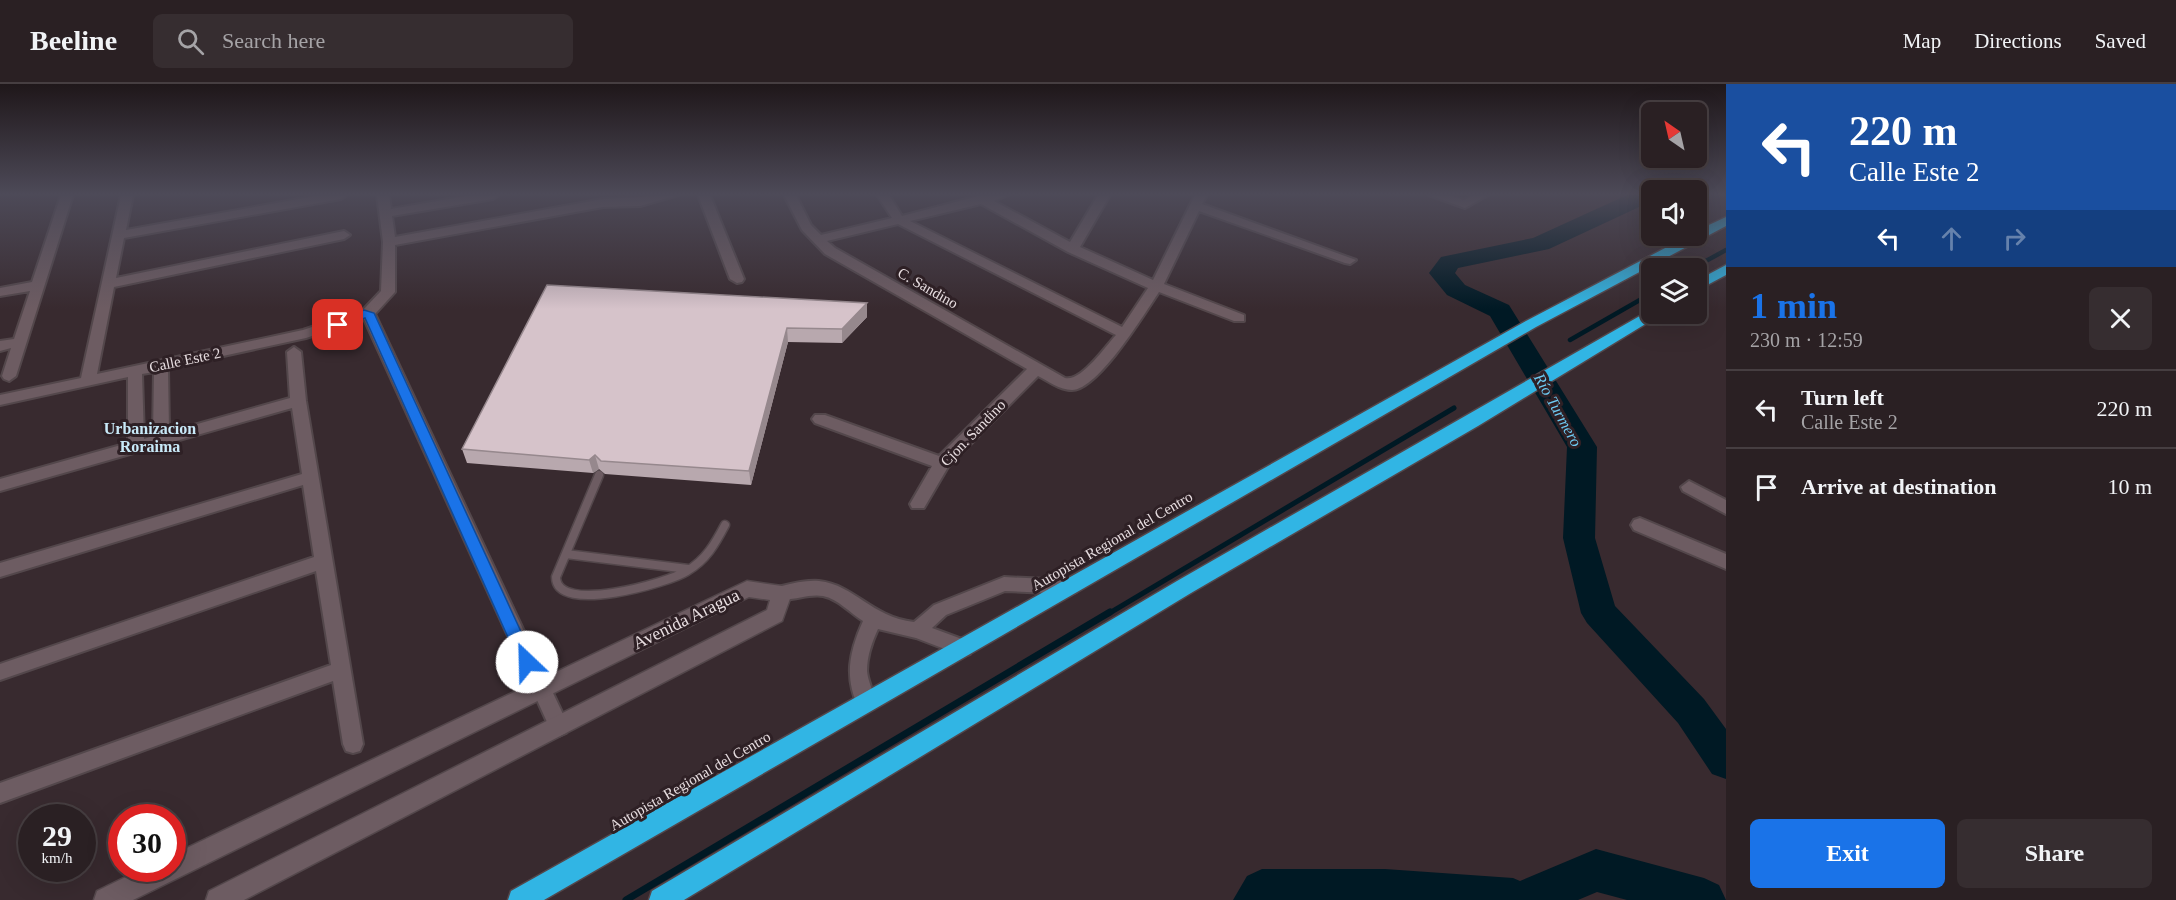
<!DOCTYPE html>
<html lang="en">
<head>
<meta charset="utf-8">
<style>
	body { margin:0; font-family:"Times New Roman",serif; background:#362d30; color:#f1f3f6; height:100vh; display:flex; flex-direction:column; font-size:22px; white-space:nowrap }
	* { box-sizing:border-box; margin:0 }
	p { font-size:20px; color:#a5a3a6 }
	.icon { flex:none; width:33px; height:33px; fill:none; stroke:currentColor; stroke-width:2; stroke-linecap:round; stroke-linejoin:round }
	.map { position:relative; flex:1; overflow:hidden }
	.side { display:flex; flex-direction:column; background:#2a2023; width:450px }
	.side>* { flex:none }
	.banner { background:#1a4fa0; color:#fff; overflow:hidden }
	.needle { width:39px; rotate:326deg }
	.fabs { position:absolute; left:1641px; top:18px; display:grid; gap:12px }
	.fabs a { display:grid; place-items:center; width:66px; height:66px; border-radius:9px; background:#2a2023; box-shadow:0 6px 24px #0002,0 0 0 2px #463e41; font-size:30px }
	.speed { position:absolute; left:18px; top:720px; display:flex; gap:12px; font-size:30px; font-weight:700; text-align:center }
	.speed>* { display:grid; place-content:center; width:78px; height:78px; border-radius:50%; background:#2a2023; box-shadow:0 6px 24px #0002,0 0 0 2px #463e41; line-height:1 }
	.speed small { font-size:15px; font-weight:400 }
	.speed .limit { border:9px solid #d22; background:#fff; color:#111 }
	.pin { position:absolute; display:grid; place-items:center; width:51px; height:51px; color:#fff; margin:-26px; border-radius:12px; box-shadow:0 3px 9px #0006 }
	.me { position:absolute; width:66px; margin:-33px; rotate:336deg; stroke-linejoin:round; filter:drop-shadow(0 0 4px #0008) }
	.turn { display:flex; align-items:center; gap:21px; height:126px; padding:0 24px; font-size:27px }
	.turn .icon { width:78px; height:78px; stroke-width:2.5 }
	.turn b { display:block; font-size:42px; line-height:51px }
	.lanes { display:flex; align-items:center; height:57px; padding:0 24px; background:#0003; justify-content:center; gap:30px; direction:ltr }
	.lanes .off { opacity:.35 }
	.round { display:grid; place-items:center; flex:none; width:63px; height:63px; border-radius:9px; background:#362d30 }
	.overview { display:flex; align-items:center; justify-content:space-between; height:102px; padding:0 24px }
	h1 { font-size:36px; font-weight:800; line-height:45px; color:#1a73e8 }
	.action { display:flex; gap:12px; margin-top:auto; padding:12px 24px }
	.action a { flex:1; height:69px; border-radius:9px; background:#1a73e8; color:#fff; font-size:24px; font-weight:800; line-height:69px; text-align:center }
	.action a+a { background:#362d30; color:#f1f3f6 }
	ul { padding:0; list-style:none }
	li { display:flex; align-items:center; gap:18px; height:78px; padding:0 24px; border-top:2px solid #463e41 }
	li div { flex:1 }
	li b { display:block; font-size:22px }
	li em { font-style:normal }
	header { display:flex; align-items:center; gap:36px; box-sizing:border-box; height:84px; padding:0 30px; background:#2a2023; border-bottom:2px solid #463e41 }
	header strong { font-size:28px }
	nav { display:flex; gap:33px; margin-inline-start:auto; font-size:21px }
	.search { width:420px; height:54px; background:#362d30; display:flex; align-items:center; gap:15px; box-sizing:border-box; padding:0 21px; border-radius:9px; color:#a5a3a6; font-size:22px }
	main { display:flex; flex:1; min-height:0 }
	.map>svg:first-child { display:block }
	.lines { fill:none; stroke-linecap:round; stroke-linejoin:round }
	.stream-far2 { stroke:#001924; stroke-width:4.5 }
	.stream-far1 { stroke:#001924; stroke-width:5 }
	.stream { stroke:#001924; stroke-width:7 }
	.river { fill:#001924; fill-rule:evenodd }
	.lane-casing { stroke:#53474b; stroke-width:11 }
	.street-casing { stroke:#53474b; stroke-width:4 }
	.secondary-casing { stroke:#53474b; stroke-width:3 }
	.highway-casing { stroke:#53474b; stroke-width:3 }
	.lane { stroke:#6d5c62; stroke-width:8 }
	.street { fill:#6d5c62; fill-rule:evenodd }
	.secondary { fill:#6d5c62; fill-rule:evenodd }
	.highway { fill:#31b5e4; fill-rule:evenodd }
	.wall { fill:#b8a8ae }
	.shaded-wall { fill:#96888d }
	.building { fill:#d6c3ca; stroke:#96888d; stroke-width:1.5 }
	.route { fill:#1a73e8; stroke:#114b97; stroke-width:1.5 }
	.labels { text-anchor:middle; dominant-baseline:central; stroke-width:6; stroke-linejoin:round; paint-order:stroke }
	.street-label { font-size:15px; fill:#e7dde0; stroke:#2e2025 }
	.water-label { font-size:16px; font-style:italic; fill:#6ecbf3; stroke:#2e2025 }
	.neighbourhood-label { font-size:16px; font-weight:bold; fill:#c8e9f8; stroke:#2e2025 }
	.near-street-label { font-size:18px; fill:#e7dde0; stroke:#2e2025 }
</style>
</head>
<body>
<header>
<strong>Beeline</strong>
<div class="search"><svg class="icon" aria-label="search" viewBox="0 0 24 24"><circle cx="10" cy="10" r="6"/><path d="M15 15l6 6"/></svg>Search here</div>
<nav><a>Map</a><a>Directions</a><a>Saved</a></nav>
</header>
<main>
<div class="map">
<svg width="1726" height="816" viewBox="0 0 1726 816">
	<rect width="100%" height="100%" fill="#382a2f"/>
	<g class="lines">
		<path class="stream-far2" d="M1693,184L1726,166
			M1570,256L1652,209"/>
		<path class="stream-far1" d="M1108,530L1454,324"/>
		<path class="stream" d="M626,816L1110,528"/>
		<path class="river" d="M1627,111H1652V117L1549,165L1458,184L1455,189L1465,201L1509,221L1597,363L1595,454L1615,522L1704,615L1726,645V695L1712,690L1678,639L1587,539L1581,529L1563,454L1567,363L1490,232L1447,211L1429,189L1441,173L1533,154Z
			M1596,765L1704,794L1719,801L1726,816H1627L1597,808L1578,816H1233L1247,792L1262,785H1385L1513,794L1520,797Z"/>
		<g class="lane-casing">
			<path id="lane" d="M599,391L556,493C556,531 668,499 687,487C706,476 715,460 725,441
				M566,470L688,485"/>
		</g>
		<g class="street-casing">
			<path id="street" d="M61,111H73L16,292L9,297L4,295L2,292L11,264L0,267V257L14,255L30,207L0,212V204L32,198Z
				M121,111H133L126,146L321,111H347L341,115L124,154L116,194L344,147L350,151L344,155L114,203L97,290L303,246L363,226L381,207L383,158L377,111H389L391,125L472,111H499L493,115L392,132L395,153L603,115L678,111L640,122L603,123L395,161V208L375,230L569,643L566,649L559,652L552,649L364,235L306,254L168,284L169,348L290,314L287,268L294,263L301,268L306,317L363,660L360,667L353,669L346,667L343,660L333,597L0,719V699L331,581L316,487L0,596V580L314,473L303,401L0,493V479L302,390L292,324L0,407V395L128,359V293L0,321V311L81,294ZM154,288L153,352L144,355L142,290Z
				M698,111H710L744,195L742,198L737,199L730,195Z
				M784,111H796L811,141L821,151L892,134L877,111H889L902,132L982,111H1008L994,117L1070,158L1098,111H1110L1080,163L1153,196L1195,111H1207L1202,120L1356,176L1350,180L1345,179L1199,127L1164,200L1244,231V237H1234L1159,208C1145,229 1098,306 1072,306C1060,306 1048,297 1038,292L948,383L924,424H912L910,420L932,382L815,339L812,335L815,331H825L939,372L1027,285L825,170L802,146ZM981,120L1068,168L1148,204L1122,243L910,137ZM898,140L1116,251C1105,263 1081,298 1065,294L835,164L827,157Z
				M1429,111H1448L1464,116L1473,111H1488L1465,124Z
				M1689,397L1726,416V430L1683,407L1681,403Z
				M1640,434L1726,470V485L1634,446L1631,441L1634,436Z
				M1004,493L1070,496L1076,498L1079,503L1076,508L1070,510L1005,507L946,531L932,544L970,558L972,564L970,570L963,572L916,554L878,545C872,558 867,572 867,587C868,600 878,614 873,625L866,628L859,625C844,593 849,569 863,537C850,529 838,515 823,512C807,509 790,519 776,514L773,509L776,504L782,502C794,499 807,496 819,497C855,501 871,533 914,538L934,521Z"/>
		</g>
		<g class="secondary-casing">
			<path id="secondary" d="M747,497L789,503L792,509L782,537L244,816H206L209,807L767,526L770,516L749,513L133,816H94L97,807L144,784H172V771Z"/>
		</g>
		<g class="highway-casing">
			<path id="highway" d="M1726,133V142L1536,243L544,816H508L511,807L1526,237L1688,152H1696V147Z
				M1726,181V191L1696,207V197Z
				M1652,225V230H1659L1657,233L1478,342L1191,509L684,816H649L652,807L1177,497Z"/>
		</g>
		<use href="#lane" class="lane"/>
		<use href="#street" class="street"/>
		<use href="#secondary" class="secondary"/>
		<use href="#highway" class="highway"/>
	</g>
	<path class="wall" d="M547,201L867,233L842,259L788,258L751,401L605,390L599,385L593,389L467,379L462,365Z"/>
	<path class="shaded-wall" d="M867,219V233L842,259V245Z
		M787,244L788,258L751,401L749,387Z
		M595,371L599,385L593,389L589,376Z"/>
	<path class="building" d="M547,201L867,219L842,245L787,244L749,387L601,377L595,371L589,376L462,365Z"/>
	<linearGradient id="sky" x2="0" y2="1"><stop stop-color="#1f171a"/><stop offset="0.49" stop-color="#4d4a58"/><stop offset="1" stop-color="#4d4a58" stop-opacity="0"/></linearGradient>
	<rect width="1726" height="225" fill="url(#sky)"/>
	<path class="route" d="M364,226L374,229L535,578L533,583H521L519,578L365,234L338,244L332,241Z"/>
	<g class="labels">
		<g class="street-label">
			<text transform="translate(928 204) rotate(30)">C. Sandino</text>
			<text transform="translate(185 276) rotate(-12)">Calle Este 2</text>
			<text transform="translate(973 349) rotate(-46)">Cjon. Sandino</text>
			<text transform="translate(1112 457) rotate(-30)">Autopista Regional del Centro</text>
			<text transform="translate(690 697) rotate(-30)">Autopista Regional del Centro</text>
		</g>
		<g class="water-label">
			<text transform="translate(1558 326) rotate(61)">Río Turmero</text>
		</g>
		<g class="neighbourhood-label">
			<text x="150" y="344">Urbanizacion<tspan x="150" dy="18">Roraima</tspan></text>
		</g>
		<g class="near-street-label">
			<text transform="translate(686 535) rotate(-26)">Avenida Aragua</text>
		</g>
	</g>
</svg>
<div class="fabs">
<a><svg class="needle" viewBox="-14 -14 28 28"><path d="M0-13l5 13h-10z" fill="#e53935"/><path d="M0 13l5-13h-10z" fill="#a5a3a6"/></svg></a>
<a><svg class="icon" aria-label="sound" viewBox="0 0 24 24"><path d="M4 9h4l5-4v14l-5-4H4zM17 9q2 3 0 6"/></svg></a>
<a><svg class="icon" aria-label="layers" viewBox="0 0 24 24"><path d="M12 4l9 5-9 5-9-5zM3 14l9 5 9-5"/></svg></a>
</div>
<div class="speed"><div>29<small>km/h</small></div><div class="limit">30</div></div>
<div class="pin" style="left:338px;top:241px;background:#d93025"><svg class="icon" aria-label="arrive" viewBox="0 0 24 24"><path d="M6 21V4h12l-3 4 3 4H6"/></svg></div>
<svg class="me" style="left:527px;top:578px" viewBox="-20 -20 40 40"><circle r="19" fill="#fff"/><path d="M0-13L10 11 0 6-10 11z" fill="#1a73e8"/></svg>
</div>
<section class="side">
<div class="banner">
<div class="turn"><svg class="icon" aria-label="left" viewBox="0 0 24 24"><path d="M17 20v-9H6M10 6l-5 5 5 5"/></svg><div><b>220 m</b>Calle Este 2</div></div>
<div class="lanes"><svg class="icon" aria-label="left" viewBox="0 0 24 24"><path d="M17 20v-9H6M10 6l-5 5 5 5"/></svg><svg class="icon off" aria-label="ahead" viewBox="0 0 24 24"><path d="M12 20V5M6 11l6-6 6 6"/></svg><svg class="icon off" aria-label="right" viewBox="0 0 24 24"><path d="M7 20v-9h11M14 6l5 5-5 5"/></svg></div>
</div>
<div class="overview"><div><h1>1 min</h1><p>230 m · 12:59</p></div><a class="round"><svg class="icon" aria-label="close" viewBox="0 0 24 24"><path d="M6 6l12 12M18 6L6 18"/></svg></a></div>
<ul>
<li><svg class="icon" aria-label="left" viewBox="0 0 24 24"><path d="M17 20v-9H6M10 6l-5 5 5 5"/></svg><div><b>Turn left</b><p>Calle Este 2</p></div><em>220 m</em></li>
<li><svg class="icon" aria-label="arrive" viewBox="0 0 24 24"><path d="M6 21V4h12l-3 4 3 4H6"/></svg><div><b>Arrive at destination</b></div><em>10 m</em></li>
</ul>
<div class="action"><a>Exit</a><a>Share</a></div>
</section>
</main>
</body>
</html>
